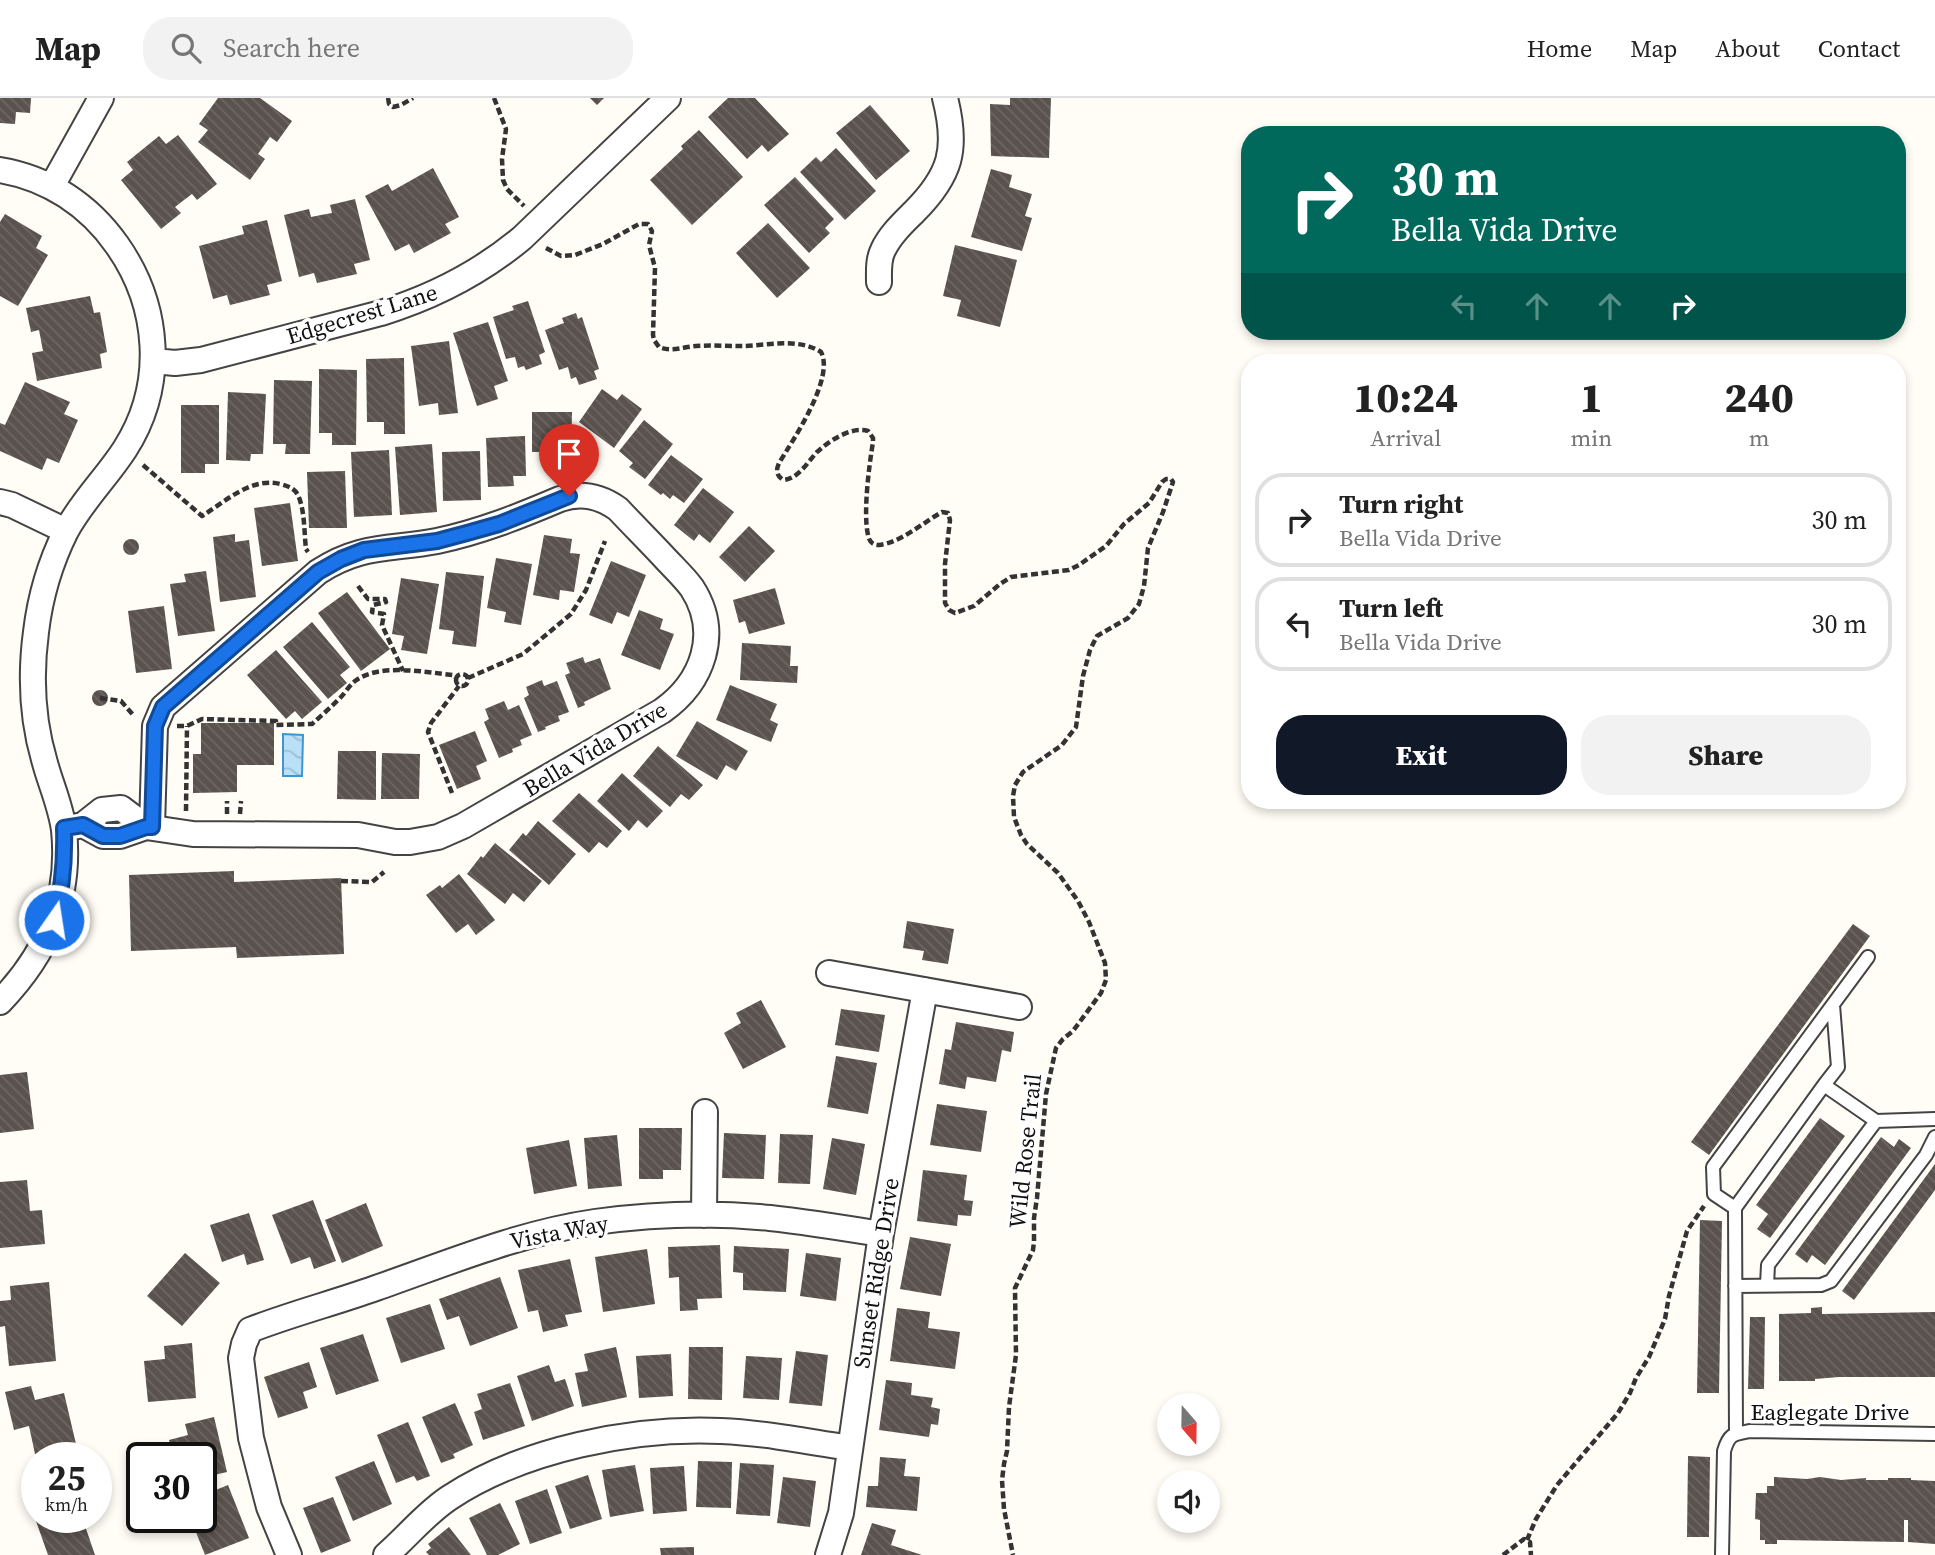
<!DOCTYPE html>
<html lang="en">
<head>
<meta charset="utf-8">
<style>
	body { margin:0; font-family:"Source Serif 4",serif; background:#f2f2f2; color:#222; height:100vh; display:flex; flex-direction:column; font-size:26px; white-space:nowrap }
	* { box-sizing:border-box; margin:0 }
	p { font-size:23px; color:#767676 }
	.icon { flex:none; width:38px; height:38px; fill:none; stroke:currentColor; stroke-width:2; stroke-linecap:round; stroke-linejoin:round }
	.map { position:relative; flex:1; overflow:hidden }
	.sheet { position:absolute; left:1241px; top:256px; width:665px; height:455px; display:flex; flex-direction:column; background:#fff; border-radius:28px; box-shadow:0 4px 10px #0003 }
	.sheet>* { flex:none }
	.banner { position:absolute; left:1241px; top:28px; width:665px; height:214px; border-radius:28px; box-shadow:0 4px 10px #0003; background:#00695c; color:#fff; overflow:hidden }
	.needle { width:46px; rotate:160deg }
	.buttons { position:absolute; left:1157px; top:1295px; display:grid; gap:14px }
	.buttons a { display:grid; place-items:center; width:63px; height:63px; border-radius:50%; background:#fff; box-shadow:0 4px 10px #0003; font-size:35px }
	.speed { position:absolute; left:21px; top:1344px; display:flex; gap:14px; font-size:35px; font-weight:700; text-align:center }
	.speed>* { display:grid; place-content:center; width:91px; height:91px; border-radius:50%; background:#fff; box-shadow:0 4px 10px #0003; line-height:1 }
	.speed small { font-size:18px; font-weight:400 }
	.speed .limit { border:4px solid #111; border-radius:10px; background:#fff; color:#111 }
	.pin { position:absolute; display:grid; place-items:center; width:60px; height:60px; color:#fff; margin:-72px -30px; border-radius:50% 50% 50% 0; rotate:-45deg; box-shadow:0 0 7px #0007 }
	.pin .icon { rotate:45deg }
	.me { position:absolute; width:77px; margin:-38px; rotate:13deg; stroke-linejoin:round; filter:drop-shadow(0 0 5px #0008) }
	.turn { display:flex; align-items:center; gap:24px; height:147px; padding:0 35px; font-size:32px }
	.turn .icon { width:91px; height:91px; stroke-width:2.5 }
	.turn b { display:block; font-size:49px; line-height:60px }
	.lanes { display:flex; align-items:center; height:66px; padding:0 35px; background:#0003; justify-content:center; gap:35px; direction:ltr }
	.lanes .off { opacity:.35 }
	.eta { display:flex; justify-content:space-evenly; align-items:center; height:119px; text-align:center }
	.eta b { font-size:42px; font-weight:800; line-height:49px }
	.action { display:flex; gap:14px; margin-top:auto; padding:14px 35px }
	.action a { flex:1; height:80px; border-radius:28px; background:#111827; color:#fff; font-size:28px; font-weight:800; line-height:80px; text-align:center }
	.action a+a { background:#f2f2f2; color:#222 }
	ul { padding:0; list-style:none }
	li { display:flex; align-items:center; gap:21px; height:94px; margin:0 14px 10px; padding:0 21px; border:4px solid #e0e0e0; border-radius:28px }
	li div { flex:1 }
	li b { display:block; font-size:26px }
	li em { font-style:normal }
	header { display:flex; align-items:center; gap:42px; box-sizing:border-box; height:98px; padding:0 35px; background:#fff; border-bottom:2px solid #e0e0e0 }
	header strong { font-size:33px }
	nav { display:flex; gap:38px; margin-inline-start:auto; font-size:24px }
	.search { width:490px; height:63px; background:#f2f2f2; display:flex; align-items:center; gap:18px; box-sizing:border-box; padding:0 24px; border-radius:28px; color:#767676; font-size:26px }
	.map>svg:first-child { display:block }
	.water { fill:url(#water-waves); stroke:#3f96cf; stroke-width:2 }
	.building { fill:url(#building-back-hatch) }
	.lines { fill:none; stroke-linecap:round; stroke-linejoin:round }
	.lane-casing { stroke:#444; stroke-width:16 }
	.street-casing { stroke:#444; stroke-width:28 }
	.path { stroke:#333; stroke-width:4.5; stroke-dasharray:7 3.5; stroke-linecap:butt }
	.lane { stroke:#fff; stroke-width:12 }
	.street { stroke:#fff; stroke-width:24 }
	.route-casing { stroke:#114b97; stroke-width:18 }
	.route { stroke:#1a73e8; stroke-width:12 }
	.labels { text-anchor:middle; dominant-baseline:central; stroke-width:7; stroke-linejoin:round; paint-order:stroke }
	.street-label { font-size:23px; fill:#111; stroke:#fff }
</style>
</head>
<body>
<header>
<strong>Map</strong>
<div class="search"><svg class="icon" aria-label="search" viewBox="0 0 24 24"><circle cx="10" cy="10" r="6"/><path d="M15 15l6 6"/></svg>Search here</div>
<nav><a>Home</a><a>Map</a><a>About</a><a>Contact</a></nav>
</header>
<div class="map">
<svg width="1935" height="1457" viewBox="0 0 1935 1457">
	<defs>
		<pattern id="water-waves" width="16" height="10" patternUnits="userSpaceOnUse" patternTransform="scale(1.75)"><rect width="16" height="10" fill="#b9e0f7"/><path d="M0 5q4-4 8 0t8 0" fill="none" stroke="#9ebfd3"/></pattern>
		<pattern id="building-back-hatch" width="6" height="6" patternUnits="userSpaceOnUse" patternTransform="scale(1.75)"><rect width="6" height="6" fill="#5a524d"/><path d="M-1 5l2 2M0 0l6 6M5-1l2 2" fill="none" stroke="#6d6662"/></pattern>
	</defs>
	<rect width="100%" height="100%" fill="#fffdf5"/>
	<path class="water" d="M283,636L303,637L302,678H283Z"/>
	<path class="building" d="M0,0H31L30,15L16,14L15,26L0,25Z
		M218,0H260L292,23L277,44L270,39L258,56L265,61L250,82L198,44L208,32L199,26Z
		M590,0H604L597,7Z
		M728,0H755L789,36L768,54L762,47L747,61L708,19Z
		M1010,0H1051L1049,60L991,58L990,6L1010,7Z
		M870,7L910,53L876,82L836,35Z
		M699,32L743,79L692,127L650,82L683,51L681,48Z
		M178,37L217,86L197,102L192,96L184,102L175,109L181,115L161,131L121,82L133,72L127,64L159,38L166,46Z
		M836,50L876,93L845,122L800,74L816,59L821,64Z
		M433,70L459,119L445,126L451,135L414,155L409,146L395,153L365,98L388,86L392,93Z
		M991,71L1012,77L1009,89L1032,96L1025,118L1032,120L1022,153L971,139Z
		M795,79L834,121L825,130L830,135L809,155L764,107Z
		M355,101L370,162L354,166L357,176L317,185L314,175L299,179L284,117L309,111L311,119L321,117L332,115L330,107Z
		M5,116L42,138L36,150L48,157L18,208L0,198V124Z
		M267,122L282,183L267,187L270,197L230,207L227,197L213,201L199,148L244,136L242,128Z
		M768,125L810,170L777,200L736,155Z
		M955,147L1017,162L1000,229L957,218L961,202L943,198Z
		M90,198L94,215L100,214L107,254L100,256L102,270L37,283L32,255L43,253L39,232L31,234L26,210Z
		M528,203L545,254L539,257L542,266L526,272L524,268L518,270L515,259L506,261L493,219L514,212L512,208Z
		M576,215L578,221L582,219L599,271L594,273L597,281L579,287L576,279L571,281L568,269L559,272L545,232L564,225L562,220Z
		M488,224L508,283L494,288L498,301L477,308L453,235Z
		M449,243L458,315L439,317L438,305L419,308L411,248Z
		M404,260L405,336H384V324H367L366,261Z
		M319,271L357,272L356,347H332V335H319Z
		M274,282L312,283L310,356H285L286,346H273Z
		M25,284L70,304L64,316L78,322L59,365L47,360L42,372L0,353V325L5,327Z
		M602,291L617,302L622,296L642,311L614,350L579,324Z
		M228,294L266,296L263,356H251L250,363L226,362Z
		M181,307H219V366H205V375H181Z
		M532,314H572L571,360H552V354H532Z
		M644,322L673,346L645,381L629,369L633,365L619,353Z
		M525,338L526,378H513L514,388L488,389L486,340Z
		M432,346L437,414L400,417L395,349Z
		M389,352L392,417L354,419L351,354Z
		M480,353L481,402L443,403L442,354Z
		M671,357L703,381L684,405L673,397L670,401L663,395L661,397L648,387Z
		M345,373L347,430H309L307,374Z
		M703,390L734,414L710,445L699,436L694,443L674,427Z
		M290,405L298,463L262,468L254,410Z
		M749,428L775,453L745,484L719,459Z
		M235,436V444L249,442L256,499L220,504L213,439Z
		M544,437L572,441L570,455L580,456L574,494L560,492L559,502L533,497Z
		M123 449a8 8 0 1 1 16 0a8 8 0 1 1-16 0Z
		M496,460L532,466L521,527L504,524L506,514L487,510Z
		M611,463L646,477L629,519L617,514L612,526L589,517Z
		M206,473L215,533L178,538L170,486L186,484L184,476Z
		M446,474L484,478L476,549L452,546L454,533L439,531Z
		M401,480L439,486L427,556L401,552L404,538L392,536Z
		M775,490L785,526L749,536L745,523L739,525L733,502Z
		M347,494L390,551L361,573L318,515Z
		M164,508L172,571L136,575L128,513Z
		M639,512L663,521L660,531L674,536L660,572L621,557Z
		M312,524L350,569L340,577L347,585L328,601L283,549Z
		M742,545L791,548L790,568H798L797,585L740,582Z
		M276,552L322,604L302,621L295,613L286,621L247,577Z
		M583,559L585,565L600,560L611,591L584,604L585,607L578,610L565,577L570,575L566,565Z
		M542,582L544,588L557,583L569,614L558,618L560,623L545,629L546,631L538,634L524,600L529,597L526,589Z
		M730,587L777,606L770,622L778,626L771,644L716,622Z
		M92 600a8 8 0 1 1 16 0a8 8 0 1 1-16 0Z
		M504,603L508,612L519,607L532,637L520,642L522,647L512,651L513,654L499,660L484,624L489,621L485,611Z
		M697,623L748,653L736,673L726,667L717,682L676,658Z
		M201,625H274V667H237V694L193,695V656H201Z
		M475,633L487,663L476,668L481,681L457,691L439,647Z
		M658,648L703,687L689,702L681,696L670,709L633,678Z
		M338,653H376V702L337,701Z
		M382,655L420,656L419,701H381Z
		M622,675L663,713L647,730L638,722L629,733L597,703Z
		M579,695L622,733L607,750L599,744L589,755L552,723Z
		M538,723L576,756L549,787L509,752L523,735L526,738Z
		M495,745L542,783L524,804L513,795L505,806L467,776L481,758L483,760Z
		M234,773V784L341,780L344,856L237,860L236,849L131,853L129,777Z
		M459,776L495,822L476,837L468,826L456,835L426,797L440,787L442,790Z
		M907,823L954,831L948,866L922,862L924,853L903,850Z
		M1853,826L1870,838L1709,1057L1691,1044Z
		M761,902L786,949L743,971L724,935L741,925L736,915Z
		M841,911L885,917L879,954L835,947Z
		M956,924L1014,934L1011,954L1002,952L996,984L967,979L965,991L939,986L945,951L951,952Z
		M836,958L877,965L868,1016L827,1009Z
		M27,974L34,1031L0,1035V977Z
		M937,1006L987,1013L981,1054L930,1047Z
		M1820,1020L1845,1038L1770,1140L1757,1131L1768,1116L1756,1107Z
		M639,1030H682L681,1072H663V1081H639Z
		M724,1035L766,1037L764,1081L722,1080Z
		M780,1036L813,1037L810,1086L778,1085Z
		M617,1037L622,1088L588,1091L584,1040Z
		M1881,1039L1894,1049L1899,1041L1911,1050L1825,1167L1812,1157L1807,1165L1795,1156Z
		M832,1040L865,1046L856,1097L823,1091Z
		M569,1042L577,1088L534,1096L526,1050Z
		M1935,1066V1092L1854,1202L1842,1193Z
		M923,1072L967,1077L964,1102L973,1103L971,1118L958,1117L957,1128L917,1123Z
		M27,1082L30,1113L42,1112L45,1146L0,1150V1084Z
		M313,1102L336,1163L314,1171L310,1159L291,1166L272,1117Z
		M366,1105L383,1148L342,1165L325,1122Z
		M249,1115L264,1162L247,1167L244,1156L222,1164L210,1127Z
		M1700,1122L1722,1123L1719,1295H1697Z
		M910,1139L951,1146L941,1198L900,1191Z
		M720,1147L722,1200L697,1201L698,1212L680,1213L679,1179L669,1180L668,1149Z
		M734,1148L789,1151L786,1194L743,1192V1175L733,1174Z
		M647,1151L655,1206L603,1214L595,1159Z
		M185,1155L220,1185L182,1228L147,1198Z
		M806,1155L841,1160L836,1203L800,1198Z
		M570,1161L582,1214L565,1217L568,1228L543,1234L538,1212L528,1214L518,1172Z
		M500,1179L518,1230L470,1248L459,1218L447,1222L439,1201Z
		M49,1184L56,1263L9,1268L5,1228L0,1229V1203L11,1202L10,1188Z
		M430,1206L445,1251L401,1265L386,1220Z
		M1822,1209V1216L1935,1214V1279H1839L1815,1281V1283H1779V1216L1811,1215V1210Z
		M897,1210L930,1214L928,1230L960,1234L955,1271L890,1263Z
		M1750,1219H1765L1764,1291H1748Z
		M363,1236L379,1283L336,1297L320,1250Z
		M192,1245L196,1300L148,1304L144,1263L165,1261L164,1248Z
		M616,1249L627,1299L582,1309L575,1275L588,1273L584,1256Z
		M689,1249H723L722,1302L688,1301Z
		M796,1253L828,1257L822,1308L789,1305Z
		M671,1256L673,1298L639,1300L636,1258Z
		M746,1258L782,1260L779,1302L743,1300Z
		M309,1264L317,1289L303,1294L308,1310L278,1320L264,1279Z
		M549,1267L555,1284L565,1281L574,1308L532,1323L517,1278Z
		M886,1282L912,1285L911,1297L933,1300L931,1309L940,1311L938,1327L931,1326L929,1339L879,1332Z
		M510,1285L525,1328L483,1342L474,1314L482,1311L477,1296Z
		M31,1288L35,1302L64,1295L76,1346L35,1356L29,1328L14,1332L5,1294Z
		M455,1305L473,1347L453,1356L455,1360L441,1365L422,1319Z
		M214,1319L227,1374L201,1380V1360H174L169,1342L188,1337L185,1326Z
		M408,1324L430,1378L417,1383L414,1378L396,1385L377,1337Z
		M1688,1358L1710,1359L1709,1439H1687Z
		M880,1359L906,1361L904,1378L920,1379L917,1413L866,1409L868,1388H878Z
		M374,1363L392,1406L353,1423L335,1379Z
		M698,1363L732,1364L731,1410L696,1409Z
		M740,1365L774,1367L770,1418L736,1416Z
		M635,1367L644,1413L610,1419L602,1372Z
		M684,1368L687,1413L653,1416L650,1370Z
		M588,1377L602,1421L570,1431L555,1388Z
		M783,1379L816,1383L810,1429L777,1425Z
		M1774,1379L1807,1381L1820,1379L1841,1382L1866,1380V1382H1888V1380H1911V1382L1935,1383V1446L1908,1444V1422H1904V1444L1777,1442V1446H1765V1442H1760V1422L1755,1421L1756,1395H1767V1388H1774Z
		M228,1387L249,1440L205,1457L190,1419H201V1409L204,1408L201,1398Z
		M37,1388V1419H82L95,1457H48L25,1392Z
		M547,1391L562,1435L530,1446L515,1403Z
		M333,1399L351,1443L321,1455L303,1410Z
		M500,1405L520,1446L498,1457H487L469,1420Z
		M872,1425L896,1432L891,1447L922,1457H861Z
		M449,1429L471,1457H429L426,1454L431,1450L428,1446Z
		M694,1449V1457H661L660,1450Z"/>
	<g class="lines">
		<g class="lane-casing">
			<path id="lane" d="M1824,987L1838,969L1833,907
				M1735,1110L1714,1096L1713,1069L1868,859
				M1767,1187L1768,1167L1876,1023L1935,1021
				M1735,1188L1821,1187L1831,1183L1926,1057L1935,1039
				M1736,1336L1735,1110L1824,987L1876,1023
				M1722,1457L1724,1353C1729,1336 1733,1336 1750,1333L1935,1336"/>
		</g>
		<g class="street-casing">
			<path id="street" d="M0,72C48,80 89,107 117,147C160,208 166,287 125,351C107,379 82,403 66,433C51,463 40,500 36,534C30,579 32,622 45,665C51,687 61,709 64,732C71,801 47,855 0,904
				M52,88L101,0
				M879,184C879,174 878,162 883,152C890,137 903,125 914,114C951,77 958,51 945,0
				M154,263L175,265L201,262L381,215C433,199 480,175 522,140L668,0
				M0,404L12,407L66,433
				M83,727L103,738H120L146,729L193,736L358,737L395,744H410L438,739L463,728L662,613C703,584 721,535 692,490C684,479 673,469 663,458C648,442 633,427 618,411C600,398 582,394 560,401C520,418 480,434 437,443C390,452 361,446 318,474L163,609L155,628L152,729
				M68,730L83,727L102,712L121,710L146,729
				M829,875L1019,909
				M704,1117L705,1014
				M289,1457L269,1409L251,1340L241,1260L244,1246L250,1232C291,1216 334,1205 376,1190C448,1165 519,1135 595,1124C653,1116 712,1114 770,1120C807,1124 844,1130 881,1136
				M386,1457C408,1438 425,1416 449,1400C523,1351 634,1329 721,1333C764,1335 807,1343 849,1350
				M828,1457L841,1415L881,1136L925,892"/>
		</g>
		<path class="path" d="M388,0L389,6L393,9L401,7L413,0
			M494,0L506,31L502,61L503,82L507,91L524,108
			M546,150L561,158L575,157L603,146L639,126H648L652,133L649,147L655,170L653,237L654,242L659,249C671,254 683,249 696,248C711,247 726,248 740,248C767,248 797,239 821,254C835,280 793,342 779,365C776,372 776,377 783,382C798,381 807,365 817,354C829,343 851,328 868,333L873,340V344C869,368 863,415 868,437C869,443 872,447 879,447C900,445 924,424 942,414L948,415L950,422L945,466V505L949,512L955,515L974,508L1000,486L1011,479L1069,472L1079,467L1106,448L1124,426L1149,405L1162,384L1166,381H1171L1173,384L1163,414L1148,450L1144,488L1139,506L1128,520L1097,538L1090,552L1083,578L1076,629L1062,647L1023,674L1015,687L1013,698L1014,719L1021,737L1027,746L1058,775L1078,803L1089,824L1105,865L1106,882L1101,895L1073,933L1063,941L1056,950L1046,996L1037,1100L1034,1120V1144L1033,1152L1015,1190L1016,1257L1009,1309L1007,1353L1004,1366L1002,1382L1004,1411L1013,1457
			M143,367L202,418C226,403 251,379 280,386C288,388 294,390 298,397C305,413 304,434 306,451L308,454
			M358,488L368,501H385L386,504L373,507L372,514L384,516L382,527L403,573
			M456 582a6 6 0 1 1 12 0a6 6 0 1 1-12 0Z
			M468,580L523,556L571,516L586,492L605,443
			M100,600L121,603L134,618
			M177,628H187L202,621L276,623V627L312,626C321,618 331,609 340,600C345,595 349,588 355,583C379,565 424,574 453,577L456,580
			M452,695L428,634L431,625L459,588
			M186,713L187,628
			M227,716V703
			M240,716L241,703
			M341,783L372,784L384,774
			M1527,1442L1536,1421L1557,1387L1618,1315L1630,1295L1636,1280L1649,1259L1665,1221L1669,1198L1687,1133L1704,1108
			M1503,1457L1524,1441L1530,1444L1531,1457"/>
		<use href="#lane" class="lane"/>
		<use href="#street" class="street"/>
	</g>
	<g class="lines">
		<g class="route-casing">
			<path id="route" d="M54,822C63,791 65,762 64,730L83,727L103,738H120L146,729H152L155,628L163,609L318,474L341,461L364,452L437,443L467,435L499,426L569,398"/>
		</g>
		<use href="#route" class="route"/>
	</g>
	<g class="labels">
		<g class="street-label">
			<text transform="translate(362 216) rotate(-17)">Edgecrest Lane</text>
			<text transform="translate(595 651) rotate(-31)">Bella Vida Drive</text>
			<text transform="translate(1025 1053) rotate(-84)">Wild Rose Trail</text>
			<text transform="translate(559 1134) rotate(-11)">Vista Way</text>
			<text transform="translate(876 1175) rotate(-81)">Sunset Ridge Drive</text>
			<text x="1830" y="1314">Eaglegate Drive</text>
		</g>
	</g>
</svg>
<div class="buttons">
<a><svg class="needle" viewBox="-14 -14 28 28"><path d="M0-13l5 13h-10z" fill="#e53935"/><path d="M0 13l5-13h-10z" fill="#767676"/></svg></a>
<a><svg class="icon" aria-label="sound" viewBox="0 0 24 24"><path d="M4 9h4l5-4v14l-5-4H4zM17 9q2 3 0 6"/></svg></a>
</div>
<div class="speed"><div>25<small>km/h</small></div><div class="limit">30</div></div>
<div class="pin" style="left:569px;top:398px;background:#d93025"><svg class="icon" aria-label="arrive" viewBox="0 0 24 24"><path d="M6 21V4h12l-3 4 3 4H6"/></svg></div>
<svg class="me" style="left:54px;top:822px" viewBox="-20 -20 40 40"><circle r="17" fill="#1a73e8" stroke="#fff" stroke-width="3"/><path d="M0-11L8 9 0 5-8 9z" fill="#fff"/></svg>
<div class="banner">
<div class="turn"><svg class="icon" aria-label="right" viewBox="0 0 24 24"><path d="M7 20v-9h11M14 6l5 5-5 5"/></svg><div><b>30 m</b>Bella Vida Drive</div></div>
<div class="lanes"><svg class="icon off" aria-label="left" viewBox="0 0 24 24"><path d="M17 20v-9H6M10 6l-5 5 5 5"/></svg><svg class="icon off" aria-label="ahead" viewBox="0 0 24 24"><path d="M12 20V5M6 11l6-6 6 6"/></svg><svg class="icon off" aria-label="ahead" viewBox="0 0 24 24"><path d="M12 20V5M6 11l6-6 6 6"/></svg><svg class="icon" aria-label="right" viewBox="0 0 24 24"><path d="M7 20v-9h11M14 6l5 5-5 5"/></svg></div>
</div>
<section class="sheet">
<div class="eta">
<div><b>10:24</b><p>Arrival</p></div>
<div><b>1</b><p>min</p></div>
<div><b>240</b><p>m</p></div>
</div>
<ul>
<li><svg class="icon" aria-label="right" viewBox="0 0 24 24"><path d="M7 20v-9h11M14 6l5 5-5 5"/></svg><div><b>Turn right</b><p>Bella Vida Drive</p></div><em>30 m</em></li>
<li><svg class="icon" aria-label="left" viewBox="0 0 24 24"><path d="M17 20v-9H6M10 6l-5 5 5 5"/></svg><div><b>Turn left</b><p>Bella Vida Drive</p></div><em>30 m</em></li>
</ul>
<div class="action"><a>Exit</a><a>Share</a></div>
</section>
</div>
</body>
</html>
